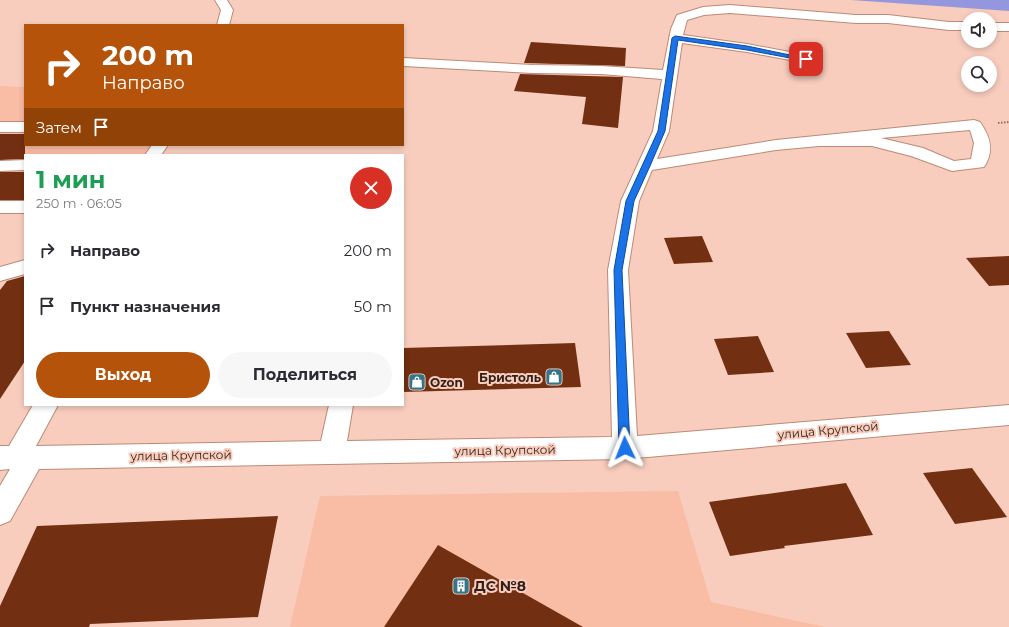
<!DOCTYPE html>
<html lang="ru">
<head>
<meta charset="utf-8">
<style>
	body { margin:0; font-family:Montserrat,sans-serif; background:#f7f7f7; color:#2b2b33; height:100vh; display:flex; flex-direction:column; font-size:15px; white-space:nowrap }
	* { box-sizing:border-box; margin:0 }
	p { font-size:13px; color:#7c7c81 }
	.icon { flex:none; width:22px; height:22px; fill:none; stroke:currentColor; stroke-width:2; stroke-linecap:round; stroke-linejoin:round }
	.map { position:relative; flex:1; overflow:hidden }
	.details { position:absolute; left:24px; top:154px; width:380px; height:252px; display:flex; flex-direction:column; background:#fff; border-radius:0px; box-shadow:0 2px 6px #0003 }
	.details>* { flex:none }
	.hud { position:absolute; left:24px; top:24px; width:380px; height:122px; border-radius:0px; box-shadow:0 2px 6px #0003; background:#b45309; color:#fff; overflow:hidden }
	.buttons { position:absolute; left:961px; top:12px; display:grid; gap:8px }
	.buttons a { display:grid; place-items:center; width:36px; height:36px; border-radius:50%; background:#fff; box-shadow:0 2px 6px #0003; font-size:20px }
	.pin { position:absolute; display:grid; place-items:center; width:34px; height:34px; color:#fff; margin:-17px; border-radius:8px; box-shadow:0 2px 6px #0006 }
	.me { position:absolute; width:44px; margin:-22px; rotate:358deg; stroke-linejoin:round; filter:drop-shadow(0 0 3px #0008) }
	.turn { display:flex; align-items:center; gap:14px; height:84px; padding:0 12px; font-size:18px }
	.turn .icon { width:52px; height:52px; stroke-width:2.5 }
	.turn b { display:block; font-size:28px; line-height:34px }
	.then { display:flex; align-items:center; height:38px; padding:0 12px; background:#0003; gap:8px; font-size:15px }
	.round { display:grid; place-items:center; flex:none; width:42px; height:42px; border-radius:21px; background:#f7f7f7 }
	.overview { display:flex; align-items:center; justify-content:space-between; height:68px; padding:0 12px }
	h1 { font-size:24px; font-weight:700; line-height:30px; color:#1e9e55 }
	.button { display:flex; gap:8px; margin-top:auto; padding:8px 12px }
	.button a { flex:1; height:46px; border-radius:24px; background:#b45309; color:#fff; font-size:16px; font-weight:700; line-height:46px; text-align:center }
	.button a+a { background:#f7f7f7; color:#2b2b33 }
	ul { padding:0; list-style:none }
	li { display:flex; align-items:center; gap:12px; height:56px; padding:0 12px }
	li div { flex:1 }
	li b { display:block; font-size:15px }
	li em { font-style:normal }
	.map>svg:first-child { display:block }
	.built { fill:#f9bca5 }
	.water { fill:#9597de }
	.building { fill:#722f11 }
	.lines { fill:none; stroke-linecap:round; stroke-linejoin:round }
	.minor-casing { stroke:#bc8a77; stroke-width:2 }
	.path { stroke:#907266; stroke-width:2; stroke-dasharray:1.5 1.5; stroke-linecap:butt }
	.minor { fill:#fff; fill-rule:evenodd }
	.route { fill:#1a73e8; stroke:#114b97 }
	.labels { text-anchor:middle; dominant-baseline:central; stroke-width:4; stroke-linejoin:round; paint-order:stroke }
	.poi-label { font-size:12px; font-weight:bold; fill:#321f17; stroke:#f8cdbd; text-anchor:end }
	.street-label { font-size:12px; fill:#321f17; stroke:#f8cdbd }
	.near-poi-label { font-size:14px; font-weight:bold; fill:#321f17; stroke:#f8cdbd; text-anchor:start }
</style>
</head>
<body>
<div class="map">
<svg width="1009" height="627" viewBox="0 0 1009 627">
	<rect width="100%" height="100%" fill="#f8cdbd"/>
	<path class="built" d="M0,86L25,87V145H167L160,155H25V205H0Z
		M678,491L711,602L825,627H290L320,496Z"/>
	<path class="water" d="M851,0H1009V11Z"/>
	<path class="building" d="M531,42L626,48L625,66L524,63Z
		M520,74L623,77L618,128L582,124L586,97L514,91Z
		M0,134H25V159L0,160Z
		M0,172H25V200H0Z
		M702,236L713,262L674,264L664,238Z
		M1009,256V285L989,286L966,258Z
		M25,276V361L0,399V290L7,281Z
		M889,331L911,365L866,368L846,333Z
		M758,336L774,372L728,375L714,339Z
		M575,343L581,387L403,392V348Z
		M972,468L1007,517L955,524L923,473Z
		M846,483L873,535L784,546L785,548L730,556L709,502Z
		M278,516L258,617L90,624L89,627H0V606L37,526Z
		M438,545L583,627H384Z"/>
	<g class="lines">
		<g class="minor-casing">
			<path id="minor" d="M215,0H227L233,10L229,25H217L221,10Z
				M730,5L856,15H888L949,22H968V30H949L888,23H856L730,13L704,15L687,20L683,35L747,44L806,55L811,56L813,59L811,62L806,63L747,52L682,43L669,131L657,159L776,140L974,120L980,122C990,136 995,151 984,167L952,171L911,156L872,146H819L776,150L652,170L639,201L628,270L637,436L1009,405V425L625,459L39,469L10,521L0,525V486L10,469L0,470V446H9L33,405H58L36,446L321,441L329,405H353L347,441L612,437L608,270L621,201L653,131L662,79L601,74L533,73L403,66V58L533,65L601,66L663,70L671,29L677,15L703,7ZM970,130L974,143L971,159L954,161L923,148L881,138Z
				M990,23H1009V31H990Z
				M0,122H25V132H0Z
				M152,145H168L161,155H145Z
				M25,160V170L0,171V161Z
				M0,201H25V213H0Z
				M25,260V274L0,281V267Z"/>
		</g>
		<path class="path" d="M998,123L1009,122"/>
		<use href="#minor" class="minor"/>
	</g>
	<path class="route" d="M675,36L747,46L809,59L806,61L747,50L678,40L665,131L650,166L634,201L622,270L630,448L628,451L625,453L621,451L619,448L614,270L626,201L658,131L672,38Z"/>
	<defs>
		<g id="shop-square" transform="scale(0.9)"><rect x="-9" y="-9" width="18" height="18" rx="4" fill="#357589" stroke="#f8cdbd"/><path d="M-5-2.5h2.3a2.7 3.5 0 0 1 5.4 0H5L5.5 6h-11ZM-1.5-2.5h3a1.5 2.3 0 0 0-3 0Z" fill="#fff"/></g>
		<g id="building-square" transform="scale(0.9)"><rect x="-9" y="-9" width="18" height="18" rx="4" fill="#357589" stroke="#f8cdbd"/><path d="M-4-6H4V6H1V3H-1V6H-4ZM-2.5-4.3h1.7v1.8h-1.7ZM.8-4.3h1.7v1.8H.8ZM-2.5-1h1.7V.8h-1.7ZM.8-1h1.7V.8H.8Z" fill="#fff"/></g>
	</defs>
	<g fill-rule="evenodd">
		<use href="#shop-square" x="554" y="377"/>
		<use href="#shop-square" x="417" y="382"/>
		<use href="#building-square" x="461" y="586"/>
	</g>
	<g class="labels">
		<g class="poi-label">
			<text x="541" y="377">Бристоль</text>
			<text x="430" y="382" text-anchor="start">Ozon</text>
		</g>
		<g class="street-label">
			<text transform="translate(828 430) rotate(-5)">улица Крупской</text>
			<text transform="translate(505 450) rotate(-1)">улица Крупской</text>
			<text transform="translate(181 455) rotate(-1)">улица Крупской</text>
		</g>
		<g class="near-poi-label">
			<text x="474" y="586">ДС №8</text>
		</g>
	</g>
</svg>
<div class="buttons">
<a><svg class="icon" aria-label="sound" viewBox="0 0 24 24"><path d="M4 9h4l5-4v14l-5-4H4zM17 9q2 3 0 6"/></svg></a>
<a><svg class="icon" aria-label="search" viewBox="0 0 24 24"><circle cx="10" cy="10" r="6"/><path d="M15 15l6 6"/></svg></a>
</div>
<div class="pin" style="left:806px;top:59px;background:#d93025"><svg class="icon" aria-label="arrive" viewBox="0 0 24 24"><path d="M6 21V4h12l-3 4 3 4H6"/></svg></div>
<svg class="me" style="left:625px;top:448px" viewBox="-20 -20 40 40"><path d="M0-17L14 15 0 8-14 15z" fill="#1a73e8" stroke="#fff" stroke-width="4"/></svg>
<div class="hud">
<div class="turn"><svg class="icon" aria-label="right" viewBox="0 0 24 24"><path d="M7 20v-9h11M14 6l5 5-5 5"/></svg><div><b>200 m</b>Направо</div></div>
<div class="then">Затем<svg class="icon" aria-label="arrive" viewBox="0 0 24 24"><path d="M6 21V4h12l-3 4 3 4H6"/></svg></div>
</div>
<section class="details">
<div class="overview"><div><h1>1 мин</h1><p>250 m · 06:05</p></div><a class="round" style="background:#d93025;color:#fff"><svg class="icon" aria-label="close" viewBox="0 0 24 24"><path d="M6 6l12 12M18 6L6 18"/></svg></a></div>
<ul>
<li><svg class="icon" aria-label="right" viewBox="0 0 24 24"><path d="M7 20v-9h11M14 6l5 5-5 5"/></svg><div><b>Направо</b></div><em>200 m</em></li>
<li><svg class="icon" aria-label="arrive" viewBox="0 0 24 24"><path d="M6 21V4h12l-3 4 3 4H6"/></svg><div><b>Пункт назначения</b></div><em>50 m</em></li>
</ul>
<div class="button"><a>Выход</a><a>Поделиться</a></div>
</section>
</div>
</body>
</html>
